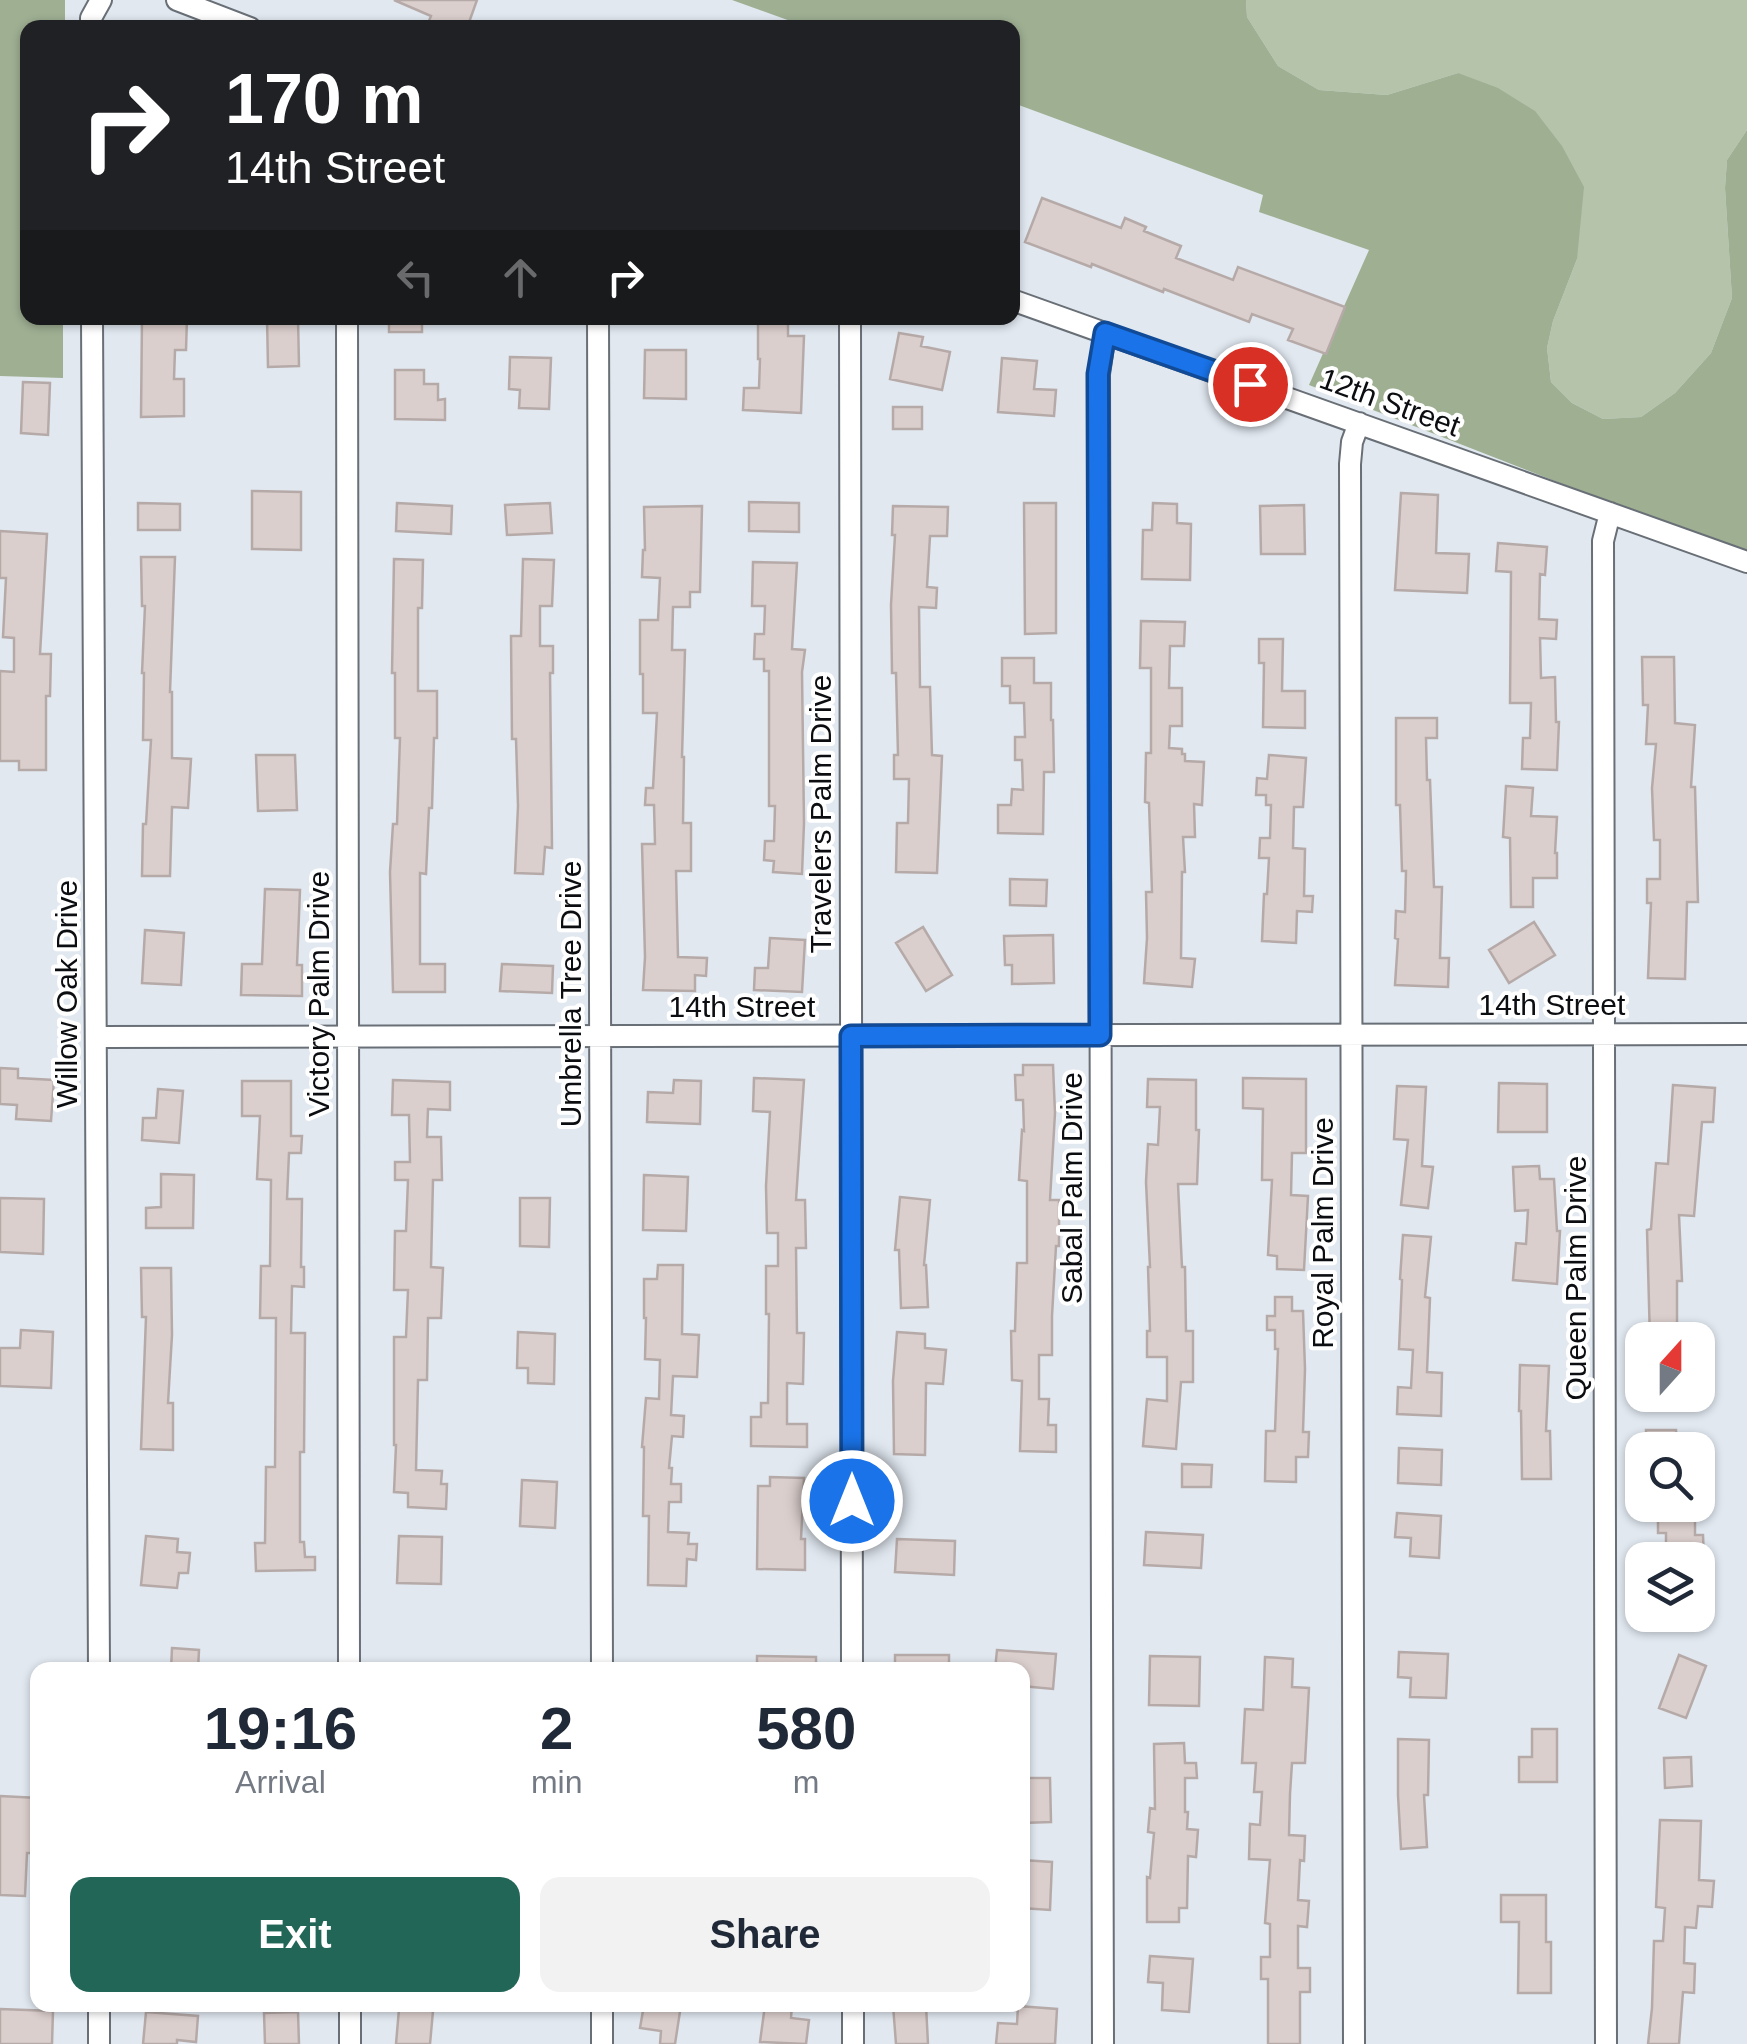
<!DOCTYPE html>
<html lang="en">
<head>
<meta charset="utf-8">
<style>
	body { margin:0; font-family:Helvetica,sans-serif; background:#f2f2f3; color:#1f2937; height:100vh; display:flex; flex-direction:column; font-size:38px; white-space:nowrap }
	* { box-sizing:border-box; margin:0 }
	p { font-size:32px; color:#747a83 }
	.icon { flex:none; width:55px; height:55px; fill:none; stroke:currentColor; stroke-width:2; stroke-linecap:round; stroke-linejoin:round }
	.map { position:relative; flex:1; overflow:hidden }
	.sheet { position:absolute; left:30px; top:1662px; width:1000px; height:350px; display:flex; flex-direction:column; background:#fff; border-radius:20px; box-shadow:0 2px 8px #0004 }
	.sheet>* { flex:none }
	.guide { position:absolute; left:20px; top:20px; width:1000px; height:305px; border-radius:20px; box-shadow:0 2px 8px #0004; background:#202124; color:#fff; overflow:hidden }
	.needle { width:65px; rotate:21deg }
	.fabs { position:absolute; left:1625px; top:1322px; display:grid; gap:20px }
	.fabs a { display:grid; place-items:center; width:90px; height:90px; border-radius:20px; background:#fff; box-shadow:0 2px 8px #0004; font-size:50px }
	.pin { position:absolute; display:grid; place-items:center; width:85px; height:85px; color:#fff; margin:-42px; border:5px solid #fff; border-radius:50%; box-shadow:0 2px 10px #0007 }
	.me { position:absolute; width:110px; margin:-55px; rotate:0deg; stroke-linejoin:round; filter:drop-shadow(0 0 8px #0008) }
	.turn { display:flex; align-items:center; gap:35px; height:210px; padding:0 40px; font-size:45px }
	.turn .icon { width:130px; height:130px; stroke-width:2.5 }
	.turn b { display:block; font-size:70px; line-height:85px }
	.lanes { display:flex; align-items:center; height:95px; padding:0 40px; background:#0003; justify-content:center; gap:50px; direction:ltr }
	.lanes .off { opacity:.35 }
	.eta { display:flex; justify-content:space-evenly; align-items:center; height:170px; text-align:center }
	.eta b { font-size:60px; font-weight:600; line-height:70px }
	.action { display:flex; gap:20px; margin-top:auto; padding:20px 40px }
	.action a { flex:1; height:115px; border-radius:20px; background:#226658; color:#fff; font-size:40px; font-weight:600; line-height:115px; text-align:center }
	.action a+a { background:#f2f2f3; color:#1f2937 }
	.map>svg:first-child { display:block }
	.green { fill:#b4c3a9 }
	.forest { fill:#9eaf92 }
	.building { fill:#dbcfcd; stroke:#b6aaa8; stroke-width:2.5 }
	.lines { fill:none; stroke-linecap:round; stroke-linejoin:round }
	.minor-casing { stroke:#696f76; stroke-width:24 }
	.minor { stroke:#fff; stroke-width:20 }
	.route-casing { stroke:#114b97; stroke-width:25 }
	.route { stroke:#1a73e8; stroke-width:18 }
	.labels { text-anchor:middle; dominant-baseline:central; stroke-width:8; stroke-linejoin:round; paint-order:stroke }
	.street-label { font-size:30px; fill:#0b0d10; stroke:#fff }
</style>
</head>
<body>
<div class="map">
<svg width="1747" height="2044" viewBox="0 0 1747 2044">
	<rect width="100%" height="100%" fill="#e1e8f0"/>
	<path class="green" d="M1246,0H1747V130L1727,160L1725,188L1732,298L1711,353L1675,393L1641,417L1603,419L1572,403L1551,382L1547,348L1553,321L1577,259L1458,73L1387,95L1319,90L1278,66L1247,17Z"/>
	<path class="forest" d="M0,0H65V27L28,28V318H63V378L0,376Z
		M732,0H1246L1247,17L1278,66L1319,90L1387,95L1458,73L1498,88L1535,111L1562,146L1584,187L1577,259L1553,321L1547,348L1551,382L1572,403L1603,419L1641,417L1675,393L1711,353L1732,298L1725,188L1727,160L1747,130V556L1309,385L1369,250L1259,212L1263,195L1013,103L1012,28L807,27Z"/>
	<path class="building" d="M394,0H477L467,28H426L431,16Z
		M1042,198L1121,228L1125,218L1146,227L1144,231L1181,246L1176,258L1233,280L1238,267L1345,307L1326,354L1288,340L1293,329L1252,314L1249,322L1164,289L1163,292L1092,264L1091,267L1025,242Z
		M142,318H187L186,350H175L174,379H184V416L141,417Z
		M267,318H298L299,366L268,367Z
		M389,318H422V332H389Z
		M758,318H788V336H804L801,413L743,410L744,388H759L760,359H758Z
		M899,333L923,337L921,346L950,352L942,390L890,379Z
		M645,350H686V399L644,398Z
		M510,357L551,358L549,409L519,408L520,390L509,389Z
		M1002,358L1037,361L1034,389L1056,390L1054,416L998,412Z
		M395,370H424V384H438V400L445,399V420L395,419Z
		M23,382L50,383L48,435L21,433Z
		M893,407H922V429H893Z
		M252,491L301,492V550L252,549Z
		M1401,493L1438,495L1436,553L1469,554L1467,593L1395,590Z
		M749,502L799,503V532L749,531Z
		M138,503L180,504V530H138Z
		M397,503L452,506L451,534L396,531Z
		M550,503L552,533L507,535L505,505Z
		M1024,503H1056V633L1025,634Z
		M1153,503L1177,504V523L1191,524L1190,580L1142,579L1143,530H1152Z
		M1304,505L1305,554H1261L1260,506Z
		M702,506L700,592H690V607H673L672,650H685L682,757H684L683,823H691V871H676L678,957L707,958L706,976L695,975V991L643,990L645,957L642,844H655L654,805H645L646,788H653L657,713H643V674H640V620H658L660,578L642,577L643,550H645L644,507Z
		M893,506L948,507L947,536H930L927,587L937,588L936,608L919,607L920,687H930L932,755L942,756L937,873L896,872L897,823H908L909,779H894V755H898L896,673H892L891,605L895,535H892Z
		M0,531L47,534L40,654H51L50,696H46V770H19V761H0V671L14,672V638L3,637L6,578H0Z
		M1498,543L1547,547L1545,575L1540,574L1539,619L1557,620L1556,639L1540,638L1541,678L1555,677L1556,722H1559L1557,770L1522,769L1523,738H1530L1531,703H1510L1511,572L1496,571Z
		M141,557H175L170,692H172V758L191,759L188,808L172,807L170,876H142L143,824H146L151,740H143L144,673H142L145,606H142Z
		M394,559L423,560L422,608H418V691H437V738H434L432,808H429L426,874L420,873V964H445V992H393L390,872L393,824H397L400,738H395V673H392Z
		M523,559L554,560L552,606H540V646H553V673H550L552,848L545,847L543,874L515,873L518,806L516,739H512L511,636H521Z
		M753,562L797,563L792,649L805,650L802,672L804,823L802,874L773,872L774,861L764,860L765,841H774L775,806H769V671H764V659H754L755,634H764L765,606H752Z
		M1141,621L1185,622L1184,646H1170L1169,688H1182V726H1170L1169,748L1182,749V754H1185V761L1204,762L1202,805L1194,804L1195,837H1183L1185,872H1182L1181,958L1195,959L1192,987L1144,983L1147,938L1146,892H1152L1149,803L1145,802L1146,753H1151V668H1140Z
		M1259,639H1283L1282,691H1305V728L1263,727L1264,663H1259Z
		M1642,657H1674L1675,723L1695,725L1691,787H1695L1698,902H1687L1685,979L1648,978L1651,903H1647V879H1660V840H1654L1652,788L1656,744H1646L1648,705H1643Z
		M1002,658H1034V683H1051V720H1053L1054,772H1044L1043,834L998,833V805H1011L1012,789L1023,790L1022,760H1015V737H1025L1024,703H1010V686H1002Z
		M1396,718H1437V738H1426L1427,780H1430L1434,887H1442L1440,958H1449L1448,987L1395,985L1398,939L1395,938L1396,911L1405,912L1406,871H1402L1400,805H1396Z
		M256,755H295L297,810L258,811Z
		M1269,755L1306,758L1303,807H1294L1293,848L1305,849L1304,896H1313L1312,912L1297,911L1296,943L1262,941L1264,894H1267L1269,858H1259L1260,838H1270L1271,805H1266V795H1256L1257,778L1267,779Z
		M1506,786L1533,788L1531,816L1557,817L1555,853H1557V878H1533V907H1511L1510,838L1503,837Z
		M1010,879L1047,880L1046,906L1010,905Z
		M265,889L300,890L297,965H302V996L241,995L242,964H262Z
		M1534,922L1555,955L1509,983L1489,950Z
		M923,927L952,975L926,991L896,943Z
		M145,930L184,933L181,985L142,983Z
		M1053,935L1054,983L1012,984V965H1005L1004,936Z
		M770,938L805,940L802,992L754,990L755,968H768Z
		M502,964L553,966L552,993L500,991Z
		M1023,1065H1053L1055,1113L1050,1200H1059V1246H1056L1052,1316V1355H1039V1399H1049L1048,1425H1056V1452L1020,1451L1022,1381L1012,1380L1011,1331H1015L1017,1263H1027V1181L1019,1180L1022,1130L1024,1131L1023,1100H1016L1015,1075H1023Z
		M0,1068L18,1069V1078L54,1080L51,1121L16,1119L17,1105L0,1104Z
		M754,1078L804,1080L796,1200H805L806,1248H796L797,1333H804L803,1384L787,1383V1424H807V1447L751,1446V1417H761V1403H768L769,1314H766V1266H778V1233H767L766,1186L770,1112L753,1111Z
		M1243,1078L1306,1079V1153H1292L1291,1195L1308,1196L1304,1270L1277,1269V1256L1268,1255L1272,1180H1262L1263,1109L1243,1108Z
		M1148,1079L1196,1080V1130H1199L1197,1184H1178L1182,1267H1185L1186,1331H1193V1382H1181L1176,1449L1143,1446L1147,1399L1167,1401V1357H1147V1331H1150L1148,1267H1150L1146,1182L1148,1144L1158,1145L1160,1107H1147Z
		M393,1080L450,1082V1110L428,1109L427,1137H441L442,1180H433L431,1267L443,1268L441,1318H428L427,1380H418L416,1470L442,1471L441,1484H447L446,1509L408,1507V1493L394,1492L396,1445H394V1337H406L408,1290H394L395,1231H406L408,1180H395V1162H410L409,1115H392Z
		M674,1080L701,1081L700,1124L647,1122L648,1092L673,1093Z
		M242,1081H291V1136H302L301,1153H289L287,1199H302L301,1267H304V1287L292,1286L291,1333H305L304,1452H300V1542H304L305,1557H315V1570L256,1571L255,1543H265L266,1467H275L276,1318H260L261,1266H270L271,1180L257,1179L260,1116H242Z
		M1499,1083L1547,1084V1132H1498Z
		M1673,1085L1715,1088L1713,1122H1702L1694,1216L1679,1215L1682,1281H1677V1340H1650L1647,1230L1651,1229L1656,1163L1668,1164Z
		M1397,1086L1426,1087L1422,1166L1433,1167L1428,1208L1401,1205L1408,1140L1394,1139Z
		M158,1089L183,1091L179,1143L142,1140L143,1118H156Z
		M1539,1166L1540,1179H1554L1557,1231H1560L1557,1284L1513,1280L1516,1243L1526,1244L1528,1210L1515,1211L1513,1167Z
		M161,1174L194,1175L193,1228H146V1208L161,1207Z
		M644,1175L688,1177L686,1231L643,1230Z
		M900,1197L930,1200L924,1265H926L928,1307L901,1308L899,1250H895Z
		M0,1198L44,1199L43,1254L0,1252Z
		M520,1198H550L549,1247L520,1246Z
		M1403,1235L1431,1237L1425,1297L1430,1298L1427,1372L1442,1373L1441,1416L1397,1414L1398,1387L1411,1388L1413,1350L1399,1349L1402,1280L1400,1279Z
		M658,1265H683L682,1334L699,1335L697,1377L673,1376L671,1415L684,1416L683,1437L672,1436L669,1468H672L671,1484H681V1502H669L668,1532L689,1533L688,1544H697L696,1560L687,1559L686,1586L648,1585L649,1516H643L644,1447H642L646,1398L659,1399L660,1360L645,1359L646,1318H644V1279H657Z
		M141,1268H171L172,1335L168,1403H173V1450L141,1449L146,1317H142Z
		M1275,1297H1292V1311H1303L1305,1369L1303,1432H1309L1308,1457H1296V1482L1265,1481L1266,1431H1275L1278,1349H1275V1330H1267V1316H1275Z
		M21,1330L53,1332L51,1388L0,1386V1348H20Z
		M518,1332L555,1334L554,1384L528,1383V1368H517Z
		M897,1332L925,1334V1348L946,1350L943,1384L926,1383L925,1455L894,1454L893,1381Z
		M1520,1365L1549,1366L1546,1431H1550L1551,1479H1522L1521,1411H1519Z
		M1646,1430H1676L1677,1450H1646Z
		M1399,1448L1442,1450L1441,1485L1398,1483Z
		M1182,1464L1212,1465L1211,1487H1182Z
		M770,1477L804,1478L801,1539H805V1570L757,1569L758,1486H770Z
		M522,1480L557,1482L555,1528L520,1526Z
		M1658,1511H1695V1535H1703L1704,1560H1666V1533H1658Z
		M1397,1513L1441,1516L1439,1558L1410,1556L1411,1538L1395,1537Z
		M1146,1532L1203,1535L1201,1568L1144,1565Z
		M146,1536L178,1539L177,1552L190,1553L188,1573H179L177,1588L141,1585Z
		M399,1536L442,1537L441,1584L397,1583Z
		M897,1539L955,1541L954,1575L895,1572Z
		M172,1648L199,1650L198,1670H171Z
		M997,1650L1056,1654L1053,1689L1022,1686V1670H995Z
		M1399,1652L1448,1654L1446,1698L1410,1697L1411,1678L1398,1677Z
		M895,1655H949V1670H895Z
		M1679,1655L1706,1666L1686,1718L1659,1708Z
		M757,1656L816,1657V1670H757Z
		M1150,1656L1200,1657L1199,1706L1149,1705Z
		M1265,1657L1293,1659L1292,1687L1309,1688L1305,1763H1292L1290,1794L1289,1835L1305,1836L1304,1861L1300,1860L1298,1900L1309,1901L1307,1927L1298,1926V1968H1310V1992H1300V2044H1268V1979H1261V1957H1270V1924L1265,1923L1270,1860L1249,1859L1250,1824L1260,1825L1262,1792H1254L1256,1763H1242L1245,1709L1263,1710Z
		M1532,1729H1557V1782H1519V1757H1532Z
		M1398,1739L1429,1740L1428,1795H1424L1427,1847L1401,1849L1398,1795Z
		M1184,1743L1185,1763H1196L1197,1778H1185V1812H1188L1187,1829L1198,1830L1196,1857L1188,1856L1187,1908H1179V1922H1147V1877L1150,1878L1154,1833L1148,1832L1150,1808L1155,1809L1154,1744Z
		M1691,1757L1692,1786L1665,1788L1664,1758Z
		M1022,1778H1050L1051,1822L1022,1823Z
		M0,1796L38,1798V1853H27L25,1896L0,1895Z
		M1660,1820L1701,1821L1699,1880L1714,1881L1712,1907L1698,1906L1696,1928L1685,1927L1684,1963L1695,1964L1694,1993L1683,1992L1679,2044H1648L1652,2008L1654,1941H1663L1665,1908L1656,1907Z
		M1022,1860L1052,1862L1050,1910L1022,1908Z
		M1501,1895H1546V1942H1551V1993H1518L1519,1922H1501Z
		M1150,1956L1193,1959L1189,2012L1162,2010L1163,1983L1148,1982Z
		M644,2005H681L675,2044H660L661,2031L640,2028Z
		M765,2005H792L791,2018L809,2020L806,2044L760,2042Z
		M893,2005H926L928,2044H896Z
		M1018,2006L1057,2009L1055,2044H996L998,2023L1017,2024Z
		M0,2009L53,2011L52,2044H0Z
		M399,2009L433,2011L430,2044H396Z
		M146,2012L198,2016L196,2042L177,2040V2044H143Z
		M298,2012L299,2044H265L264,2013Z"/>
	<g class="lines">
		<g class="minor-casing">
			<path id="minor" d="M177,0L250,28
				M91,28V18L101,0
				M1012,300L1747,562
				M92,318L99,1670
				M347,318L349,1670
				M598,318L602,1670
				M850,318L852,1670
				M97,1037L1747,1034
				M99,2005V2044
				M350,2005V2044
				M602,2005V2044
				M853,2005V2044
				M1103,2044L1099,374L1105,333
				M1354,2044L1350,464L1352,442L1359,423
				M1606,2044L1603,541L1610,513"/>
		</g>
		<use href="#minor" class="minor"/>
	</g>
	<g class="lines">
		<g class="route-casing">
			<path id="route" d="M852,1501L851,1036L1100,1035L1098,374L1105,333L1250,384"/>
		</g>
		<use href="#route" class="route"/>
	</g>
	<g class="labels">
		<g class="street-label">
			<text transform="translate(1390 402) rotate(20)">12th Street</text>
			<text transform="translate(820 814) rotate(-90)">Travelers Palm Drive</text>
			<text transform="translate(66 994) rotate(-90)">Willow Oak Drive</text>
			<text transform="translate(318 994) rotate(-90)">Victory Palm Drive</text>
			<text transform="translate(570 994) rotate(-90)">Umbrella Tree Drive</text>
			<text x="1552" y="1004">14th Street</text>
			<text x="742" y="1006">14th Street</text>
			<text transform="translate(1071 1188) rotate(-90)">Sabal Palm Drive</text>
			<text transform="translate(1322 1233) rotate(-90)">Royal Palm Drive</text>
			<text transform="translate(1575 1278) rotate(-90)">Queen Palm Drive</text>
		</g>
	</g>
</svg>
<div class="fabs">
<a><svg class="needle" viewBox="-14 -14 28 28"><path d="M0-13l5 13h-10z" fill="#e53935"/><path d="M0 13l5-13h-10z" fill="#747a83"/></svg></a>
<a><svg class="icon" aria-label="search" viewBox="0 0 24 24"><circle cx="10" cy="10" r="6"/><path d="M15 15l6 6"/></svg></a>
<a><svg class="icon" aria-label="layers" viewBox="0 0 24 24"><path d="M12 4l9 5-9 5-9-5zM3 14l9 5 9-5"/></svg></a>
</div>
<div class="pin" style="left:1250px;top:384px;background:#d93025"><svg class="icon" aria-label="arrive" viewBox="0 0 24 24"><path d="M6 21V4h12l-3 4 3 4H6"/></svg></div>
<svg class="me" style="left:852px;top:1501px" viewBox="-20 -20 40 40"><circle r="17" fill="#1a73e8" stroke="#fff" stroke-width="3"/><path d="M0-11L8 9 0 5-8 9z" fill="#fff"/></svg>
<div class="guide">
<div class="turn"><svg class="icon" aria-label="right" viewBox="0 0 24 24"><path d="M7 20v-9h11M14 6l5 5-5 5"/></svg><div><b>170 m</b>14th Street</div></div>
<div class="lanes"><svg class="icon off" aria-label="left" viewBox="0 0 24 24"><path d="M17 20v-9H6M10 6l-5 5 5 5"/></svg><svg class="icon off" aria-label="ahead" viewBox="0 0 24 24"><path d="M12 20V5M6 11l6-6 6 6"/></svg><svg class="icon" aria-label="right" viewBox="0 0 24 24"><path d="M7 20v-9h11M14 6l5 5-5 5"/></svg></div>
</div>
<section class="sheet">
<div class="eta">
<div><b>19:16</b><p>Arrival</p></div>
<div><b>2</b><p>min</p></div>
<div><b>580</b><p>m</p></div>
</div>
<div class="action"><a>Exit</a><a>Share</a></div>
</section>
</div>
</body>
</html>
